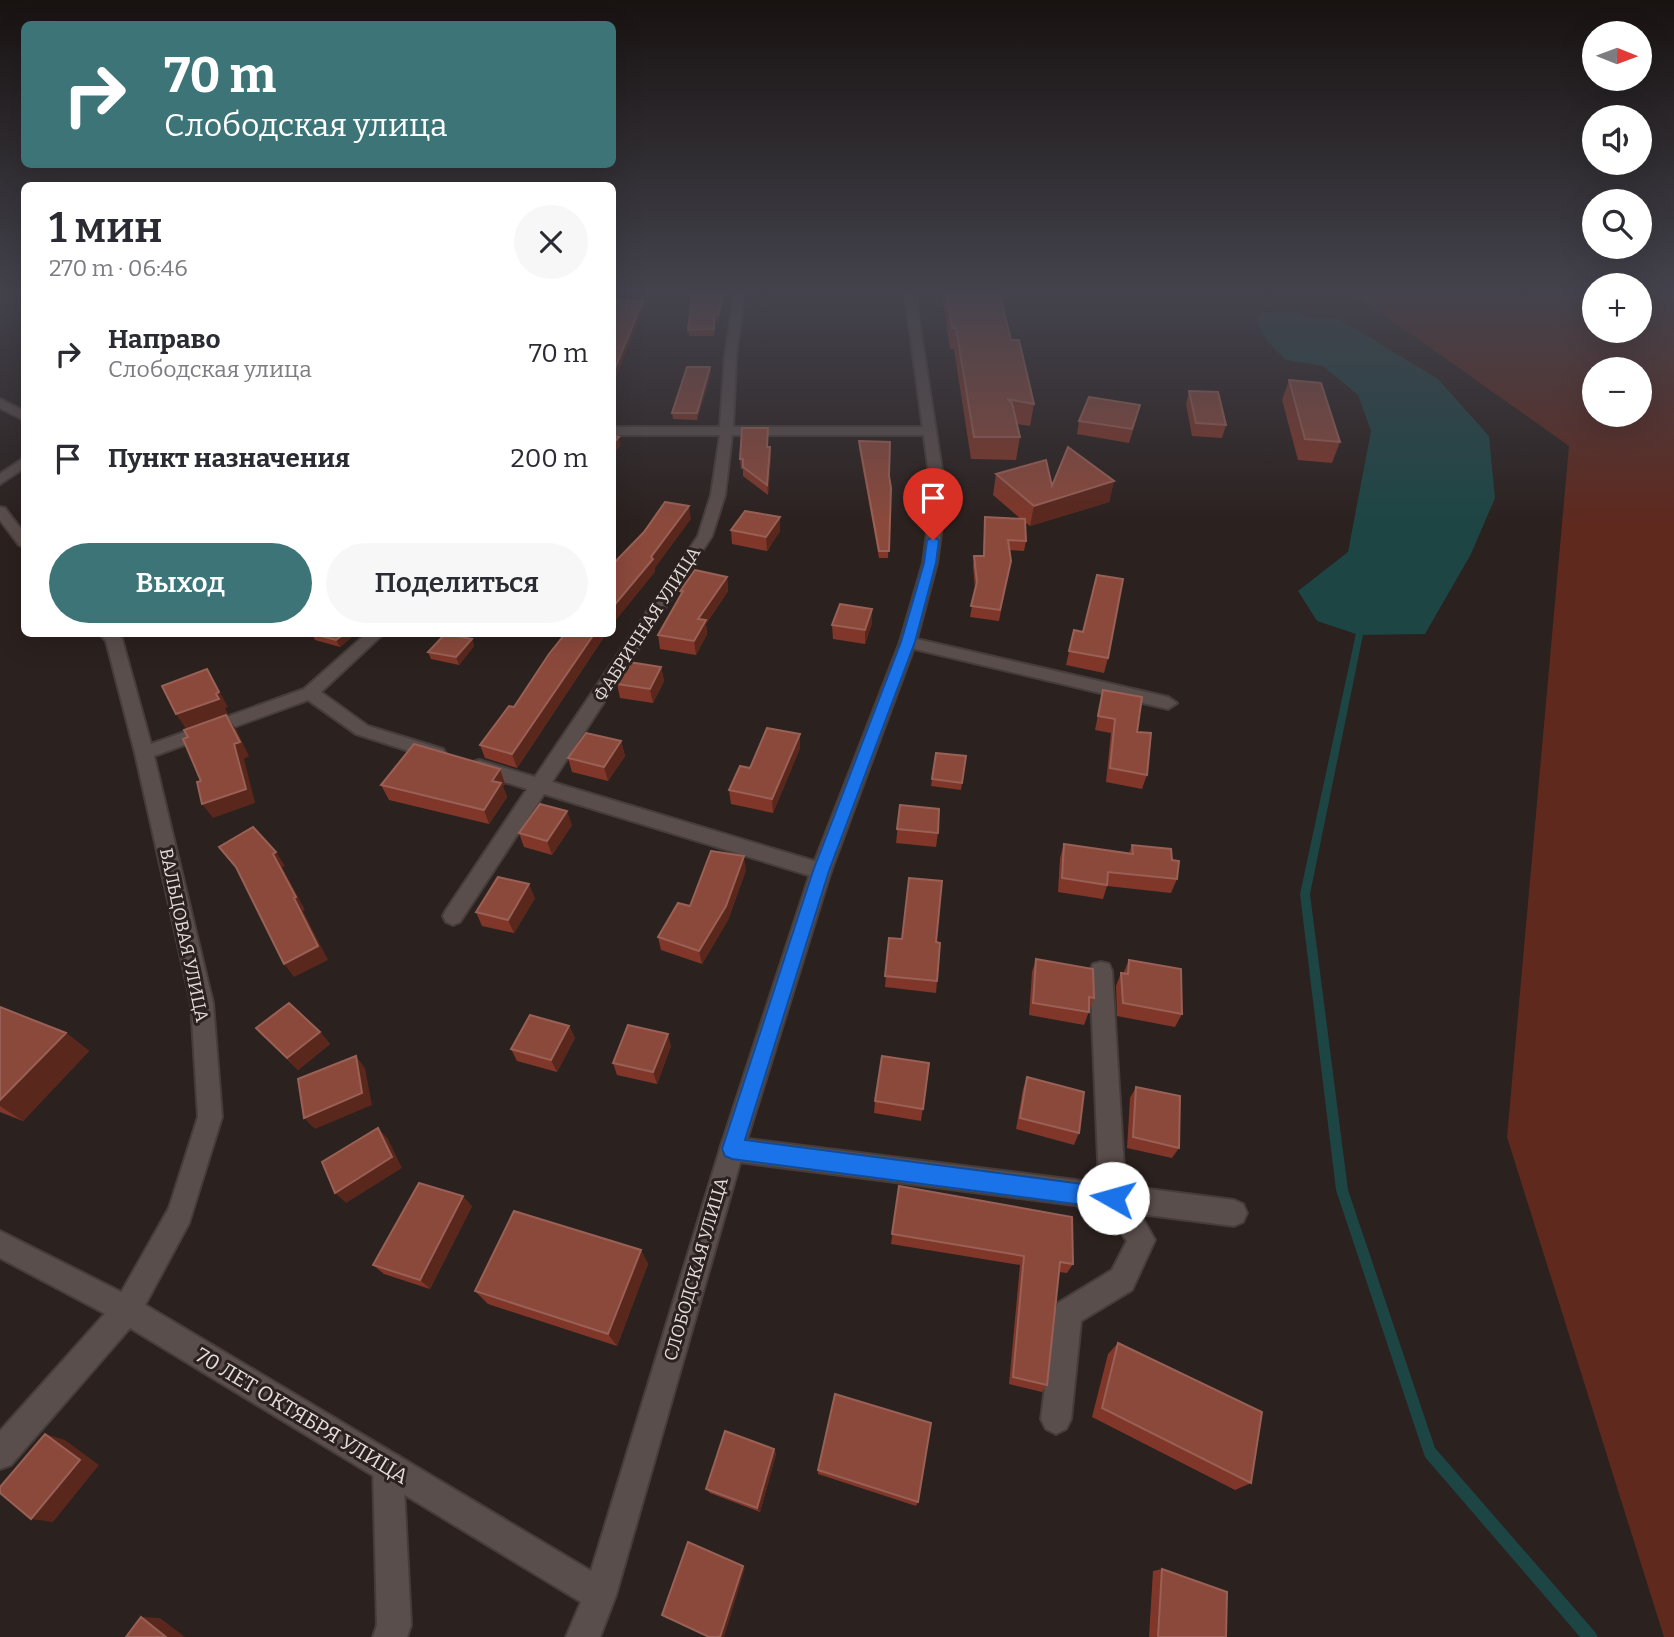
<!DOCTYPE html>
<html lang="ru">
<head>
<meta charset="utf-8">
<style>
	body { margin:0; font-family:Bitter,serif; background:#f7f7f7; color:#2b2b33; height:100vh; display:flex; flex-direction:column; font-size:26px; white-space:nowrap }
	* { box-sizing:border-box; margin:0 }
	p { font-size:23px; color:#7c7c81 }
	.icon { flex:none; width:38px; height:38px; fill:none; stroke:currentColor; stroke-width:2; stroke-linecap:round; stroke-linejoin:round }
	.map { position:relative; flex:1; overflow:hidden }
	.drawer { position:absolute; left:21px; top:182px; width:595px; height:455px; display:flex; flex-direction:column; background:#fff; border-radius:10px; box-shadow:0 7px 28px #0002 }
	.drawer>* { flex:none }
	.guide { position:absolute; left:21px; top:21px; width:595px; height:147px; border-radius:10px; box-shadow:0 7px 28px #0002; background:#3d7477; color:#fff; overflow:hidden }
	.needle { width:46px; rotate:91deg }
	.controls { position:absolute; left:1582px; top:21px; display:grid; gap:14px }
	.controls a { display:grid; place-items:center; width:70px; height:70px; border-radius:50%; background:#fff; box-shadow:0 7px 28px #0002; font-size:35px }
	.pin { position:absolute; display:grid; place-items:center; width:60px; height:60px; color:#fff; margin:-72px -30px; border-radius:50% 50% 50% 0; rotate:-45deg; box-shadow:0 0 7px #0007 }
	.pin .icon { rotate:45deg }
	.me { position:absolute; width:77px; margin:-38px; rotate:277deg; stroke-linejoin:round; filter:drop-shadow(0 0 5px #0008) }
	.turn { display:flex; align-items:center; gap:24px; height:147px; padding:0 28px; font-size:32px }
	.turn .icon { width:91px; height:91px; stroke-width:2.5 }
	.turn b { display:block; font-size:49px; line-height:60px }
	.round { display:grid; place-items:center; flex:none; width:74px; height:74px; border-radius:37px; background:#f7f7f7 }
	.summary { display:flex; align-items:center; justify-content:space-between; height:119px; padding:0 28px }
	h1 { font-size:42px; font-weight:600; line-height:52px }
	.cta { display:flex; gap:14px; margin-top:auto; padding:14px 28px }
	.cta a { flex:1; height:80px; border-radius:42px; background:#3d7477; color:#fff; font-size:28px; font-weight:600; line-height:80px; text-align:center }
	.cta a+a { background:#f7f7f7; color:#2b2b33 }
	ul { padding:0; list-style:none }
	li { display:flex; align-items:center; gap:21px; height:105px; padding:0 28px }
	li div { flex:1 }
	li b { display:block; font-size:26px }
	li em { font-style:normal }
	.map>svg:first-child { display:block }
	.green { fill:#5f291e; fill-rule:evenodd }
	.water { fill:#1d4544 }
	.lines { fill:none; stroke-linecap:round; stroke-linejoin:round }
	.stream { fill:#1d4544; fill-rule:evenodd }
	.minor-casing { stroke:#463d3b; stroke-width:4 }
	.tertiary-casing { stroke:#463d3b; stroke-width:4 }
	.minor { fill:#5a4e4c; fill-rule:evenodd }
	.tertiary { fill:#5a4e4c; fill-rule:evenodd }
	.wall { fill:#803729 }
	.shaded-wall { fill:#5a271d }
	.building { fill:#8b493c; stroke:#996055; stroke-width:2 }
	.route { fill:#1a73e8; stroke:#114b97; stroke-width:2 }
	.labels { text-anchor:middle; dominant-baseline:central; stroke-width:6; stroke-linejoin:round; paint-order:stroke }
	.street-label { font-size:18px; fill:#e3dcda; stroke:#2b211f }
	.near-street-label { font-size:21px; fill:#e3dcda; stroke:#2b211f }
</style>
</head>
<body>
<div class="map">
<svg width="1674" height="1637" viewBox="0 0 1674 1637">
	<rect width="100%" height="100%" fill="#2b211f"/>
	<path class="green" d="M1356,295H1594V331H1640V295H1674V1637H1664L1507,1137L1569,446ZM1594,369H1640V415H1594Z"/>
	<path class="water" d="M1263,312H1292L1307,318L1338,319L1369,337L1438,379L1489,436L1495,498L1471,554L1425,634L1359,635L1317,621L1298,591L1348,552L1371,431L1358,395L1323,366L1286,360L1268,342L1256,320Z"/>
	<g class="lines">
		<path class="stream" d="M1356,633H1359L1363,635L1310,894L1348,1190L1435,1448L1595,1632L1598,1637H1580L1425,1457L1336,1190L1300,894Z"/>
		<g class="minor-casing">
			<path id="minor" d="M734,295H744L736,356L733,427H930L936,431L930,435H732L725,495L712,536L552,782L821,863L828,865L831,871L828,877L821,879L544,794L460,922L453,925L446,922L443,916L446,910L527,789L473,772L470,767L473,762L479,760L535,777L698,536L711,495L720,435H612V427H720L725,356Z
				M0,399L24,411V420L0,408Z
				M24,458V468L0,484V474Z
				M0,507L5,508L24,533V546L19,545L0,520Z
				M100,634H117L122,639L151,744L304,689L366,634H383L321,692L368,726L443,749L446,754L443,759L437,760L356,734L308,700L154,756L213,1003L222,1117L189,1223L137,1320L11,1465L0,1469V1431L117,1300L169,1208L198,1117L191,1003L135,753L106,641Z
				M908,637L1168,697L1177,703L1168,709L902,646L900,642L902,638Z
				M1101,962L1109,964L1112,971L1125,1186L1234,1200L1243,1204L1247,1213L1243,1222L1234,1226L1140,1214L1155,1240L1132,1290L1081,1321L1071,1419L1066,1429L1056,1434L1046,1429L1041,1419L1054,1313L1058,1303L1112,1270L1127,1241L1105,1209L732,1161L723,1158L720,1149L723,1140L732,1137L1099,1183L1090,971L1093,964Z
				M388,1452L399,1456L403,1467L411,1625L407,1637H373L377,1625L373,1467L377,1456Z"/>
		</g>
		<g class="tertiary-casing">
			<path id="tertiary" d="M905,295H915L946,496L937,563L916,642L831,871L744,1149L616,1595L600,1637H566L581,1602L117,1320L0,1258V1231L137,1300L591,1571L720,1149L811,871L900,642L923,563L932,496Z"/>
		</g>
		<use href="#minor" class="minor"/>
		<use href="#tertiary" class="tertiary"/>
	</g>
	<path class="wall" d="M692,295H725L718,321H715L714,336H689L688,330Z
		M943,295H1000L1011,340L1034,404L1030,426L1017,424L1020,437L1016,460L971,459L954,349H950L943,299Z
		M710,367L711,374L697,420L673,419L672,413Z
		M1289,380L1340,442L1332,463L1298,460L1282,400Z
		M1189,391L1226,425L1222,438L1192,436L1186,404Z
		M1137,418L1129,443L1077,434L1079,421Z
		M768,428V447H770L771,457L768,495L743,476V469H741L740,459Z
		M859,441L889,476L891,488L888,558H879L859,448Z
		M996,474L1052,486L1114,481L1109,502L1030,526L1025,522L1026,541L1024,551L1009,550L1011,561L999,621L970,617L975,589L973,566L974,556H983L985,517L1021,519L993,495Z
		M731,530L780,531L767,551L732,544Z
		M727,577L728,591L706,624L707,634L696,655L660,649L658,635L681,595L680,591Z
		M872,609V623L865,644L833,639L832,625Z
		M1074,630L1108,658L1104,673L1066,665Z
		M312,634H355L340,647L315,640Z
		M565,634H606L517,768L485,758L480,745L514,707Z
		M472,639L474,646L459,665L431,659L428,652Z
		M661,667L664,681L653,703L620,698L617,684Z
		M1103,690L1137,732L1147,775L1142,789L1106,782L1111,733L1095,730Z
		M800,734V748L773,813L731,804L729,790Z
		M621,741L625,756L608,781L572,772L568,758Z
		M936,753L966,756L961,790L931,786Z
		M500,769L505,784L503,787L507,797L489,824L389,800L381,785Z
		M900,805L938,833L936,847L896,843Z
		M572,825L552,855L524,847L519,833Z
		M1064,844L1129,853L1132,845L1172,860L1177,879L1171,893L1107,886L1103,899L1058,892L1060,858Z
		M746,870L728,920L702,964L661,950L658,937L690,906Z
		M535,898L514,933L482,926L476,912Z
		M889,938L936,942L937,981L936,993L885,987Z
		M1036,959L1094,998L1084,1025L1029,1015L1032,972Z
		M1129,960L1182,1014L1175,1027L1117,1016L1116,986L1121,973L1123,974Z
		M0,1007L66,1033L89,1051L23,1121L0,1112Z
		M569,1026L575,1038L557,1072L517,1061L511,1049Z
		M256,1028L320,1032L330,1044L298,1070Z
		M671,1046L657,1084L617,1075L613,1063Z
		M929,1063L921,1121L874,1113L875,1101Z
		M1027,1077L1079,1133L1074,1145L1016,1129L1023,1089Z
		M1136,1087L1179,1148L1172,1158L1127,1148L1130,1098Z
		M899,1186L1073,1264L1067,1273L1059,1272L1047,1385L1042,1392L1009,1384L1020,1265L891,1244Z
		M472,1206L430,1289L384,1274L373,1265Z
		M641,1250L648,1264L617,1346L488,1304L475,1291Z
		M1118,1343L1251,1483L1235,1490L1092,1417L1108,1354Z
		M774,1449L776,1454L760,1512L710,1493L706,1489Z
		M818,1470L918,1502L916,1506L818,1474Z
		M1162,1569L1226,1637H1149L1153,1571Z"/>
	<path class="shaded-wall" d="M723,295H725L718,321V315Z
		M643,301L644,309L616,377L612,391V377L615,368Z
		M710,367L711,374L697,420V413Z
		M619,437L620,446L615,452V456L612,459V444Z
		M770,447L771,457L768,495L767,485Z
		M1114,481L1109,502L1030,526L1034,506Z
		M689,506L691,519L655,568V572L612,625V608Z
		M780,517V531L767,551L766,537Z
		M727,577L728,591L706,624L707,634L696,655L694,641L698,619Z
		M872,609V623L865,644V630Z
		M344,634H355L340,647L336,640Z
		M594,634H606L517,768L512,754Z
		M472,639L474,646L459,665L456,657Z
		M661,667L664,681L653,703L650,689Z
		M207,669L228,707L225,708L228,714L186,729L176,714L216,694Z
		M226,715L236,729L249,756L244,759L255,803L213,818L202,804Z
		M800,734V748L773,813L772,799Z
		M621,741L625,756L608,781L604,767Z
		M500,769L505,784L503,787L507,797L489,824L484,810L492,781Z
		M567,811L572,825L552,855L547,841Z
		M276,852L285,866L282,867L305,910L303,911L328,960L294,977L284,964L273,854Z
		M744,856L746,870L728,920L702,964L699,951Z
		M529,884L535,898L514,933L508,920Z
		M569,1026L575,1038L557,1072L551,1060Z
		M320,1032L330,1044L298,1070L287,1058Z
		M66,1033L89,1051L23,1121L0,1106V1100Z
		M668,1034L671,1046L657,1084L653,1072Z
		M356,1056L365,1068L372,1105L315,1129L304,1118Z
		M378,1128L388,1139L402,1168L346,1203L335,1193Z
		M463,1196L472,1206L430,1289L420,1280Z
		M641,1250L648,1264L617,1346L608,1334Z
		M45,1434L65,1440L99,1465L53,1522L31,1519Z
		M774,1449L776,1454L760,1512L757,1508Z
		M743,1566L745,1568L724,1637H720Z
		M141,1617L160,1618L185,1637H166Z"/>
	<path class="building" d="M692,295H723L718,315L714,314V329L688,330Z
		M947,295H1000L1011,340H1019L1034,404L1007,399L1012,403L1020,437H974L956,328H952Z
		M612,300L643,301L615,368L612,377Z
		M687,367H710L697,413H672Z
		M1289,380L1321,383L1340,442L1305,439Z
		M1189,391L1218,392L1226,425L1196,423Z
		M1089,397L1140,405L1132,429L1079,421Z
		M742,428H768L767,447H770L767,485L743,467V459H740Z
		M612,435L619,437L612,444Z
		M859,441L890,442L889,476L891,488L889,551H879Z
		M1068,447L1114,481L1034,506L996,474L1046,460L1052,486Z
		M665,502L689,506L651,557L653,559L612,608V565L644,532Z
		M745,511L780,517L766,537L731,530Z
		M985,517L1025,519L1026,541L1008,540L1011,561L1000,610L971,606L977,582L974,556H984Z
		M695,570L727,577L698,619L706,620L694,641L658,635L683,591H680Z
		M1097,575L1123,579L1108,658L1069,651L1074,630L1083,632Z
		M840,604L872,609L865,630L832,625Z
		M313,634H344L336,640Z
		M445,634L472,639L456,657L428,652Z
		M565,634H594L512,754L480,745L509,706L514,707L549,654Z
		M629,662L661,667L650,689L617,684Z
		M207,669L219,692L216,694L219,699L176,714L162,686Z
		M1103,690L1142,697L1137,732L1151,733L1147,775L1110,768L1115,719L1098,716Z
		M226,715L240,742L234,744L246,789L202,804L197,782L201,781L183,739L188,737L184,730Z
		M767,728L800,734L772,799L729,790L740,766L750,768Z
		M586,733L621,741L604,767L568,758Z
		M414,744L500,769L492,781L501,783L484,810L381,785Z
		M936,753L966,756L962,783L932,779Z
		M540,804L567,811L547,841L519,833Z
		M900,805L939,809L938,833L897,829Z
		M253,827L276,852L273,854L296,897L294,898L318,946L284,964L236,867L219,847Z
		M1064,844L1133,854L1132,845L1171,849L1172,860L1179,861L1177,879L1108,872L1107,885L1062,878Z
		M711,851L744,856L726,906L699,951L658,937L678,903L690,906Z
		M498,877L529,884L508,920L476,912Z
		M909,878L942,881L936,942L940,943L937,981L885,976L889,938L902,939Z
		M1036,959L1093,969L1094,998L1089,997V1012L1033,1003Z
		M1129,960L1181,969L1182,1014L1123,1003L1121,973L1128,974Z
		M289,1003L320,1032L287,1058L256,1028Z
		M0,1007L66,1033L0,1100Z
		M530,1015L569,1026L551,1060L511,1049Z
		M628,1025L668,1034L653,1072L613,1063Z
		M356,1056L362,1093L304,1118L298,1079Z
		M882,1056L929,1063L923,1109L875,1101Z
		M1027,1077L1084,1092L1079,1133L1020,1118Z
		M1136,1087L1180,1096L1179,1148L1133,1137Z
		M378,1128L392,1157L335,1193L322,1162Z
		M419,1183L463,1196L420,1280L373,1265Z
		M899,1186L1072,1217L1073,1264L1060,1262L1047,1385L1013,1377L1024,1256L892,1234Z
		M514,1211L641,1250L608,1334L475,1291Z
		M1118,1343L1262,1412L1251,1483L1102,1408Z
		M835,1394L931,1423L918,1502L818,1470Z
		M725,1431L774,1449L757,1508L706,1489Z
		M45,1434L80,1460L31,1519L0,1493V1487Z
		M688,1542L743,1566L720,1637H709L662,1615Z
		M1162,1569L1227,1592L1226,1637H1158Z
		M141,1617L166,1637H126Z"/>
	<linearGradient id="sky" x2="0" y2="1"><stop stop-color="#181211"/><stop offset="0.56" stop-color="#44434d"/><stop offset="1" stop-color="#44434d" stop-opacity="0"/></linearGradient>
	<rect width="1674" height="524" fill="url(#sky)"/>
	<path class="route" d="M933,537L939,540L936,563L915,642L829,871L745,1140L1113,1188L1121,1191L1124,1198L1121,1206L1113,1209L732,1159L725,1156L722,1149L813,871L901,642L924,563L927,540Z"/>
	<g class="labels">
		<g class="street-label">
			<text transform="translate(647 624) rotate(-57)">ФАБРИЧНАЯ УЛИЦА</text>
			<text transform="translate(184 935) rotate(78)">ВАЛЬЦОВАЯ УЛИЦА</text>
			<text transform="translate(696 1269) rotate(-74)">СЛОБОДСКАЯ УЛИЦА</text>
		</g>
		<g class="near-street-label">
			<text transform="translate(302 1416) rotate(31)">70 ЛЕТ ОКТЯБРЯ УЛИЦА</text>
		</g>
	</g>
</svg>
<div class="controls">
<a><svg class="needle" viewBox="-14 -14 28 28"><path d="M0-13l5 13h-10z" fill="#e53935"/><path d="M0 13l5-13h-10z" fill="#7c7c81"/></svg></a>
<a><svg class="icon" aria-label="sound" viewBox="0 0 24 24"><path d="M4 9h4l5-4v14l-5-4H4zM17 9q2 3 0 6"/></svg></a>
<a><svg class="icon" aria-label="search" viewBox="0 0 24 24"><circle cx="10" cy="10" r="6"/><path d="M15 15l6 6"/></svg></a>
<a>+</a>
<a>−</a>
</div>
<div class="pin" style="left:933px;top:540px;background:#d93025"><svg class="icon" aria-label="arrive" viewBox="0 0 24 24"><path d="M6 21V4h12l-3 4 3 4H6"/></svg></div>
<svg class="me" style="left:1113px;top:1198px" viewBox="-20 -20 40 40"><circle r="19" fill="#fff"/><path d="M0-13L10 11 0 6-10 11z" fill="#1a73e8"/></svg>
<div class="guide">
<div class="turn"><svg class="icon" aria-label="right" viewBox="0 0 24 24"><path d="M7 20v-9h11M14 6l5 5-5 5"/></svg><div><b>70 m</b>Слободская улица</div></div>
</div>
<section class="drawer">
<div class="summary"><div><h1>1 мин</h1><p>270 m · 06:46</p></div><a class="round"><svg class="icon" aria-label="close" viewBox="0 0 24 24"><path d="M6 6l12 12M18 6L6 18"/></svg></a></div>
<ul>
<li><svg class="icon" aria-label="right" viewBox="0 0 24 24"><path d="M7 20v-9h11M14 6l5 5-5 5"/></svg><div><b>Направо</b><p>Слободская улица</p></div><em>70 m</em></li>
<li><svg class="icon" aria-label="arrive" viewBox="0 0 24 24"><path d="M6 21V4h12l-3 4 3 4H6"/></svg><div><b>Пункт назначения</b></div><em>200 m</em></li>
</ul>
<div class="cta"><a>Выход</a><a>Поделиться</a></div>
</section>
</div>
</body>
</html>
